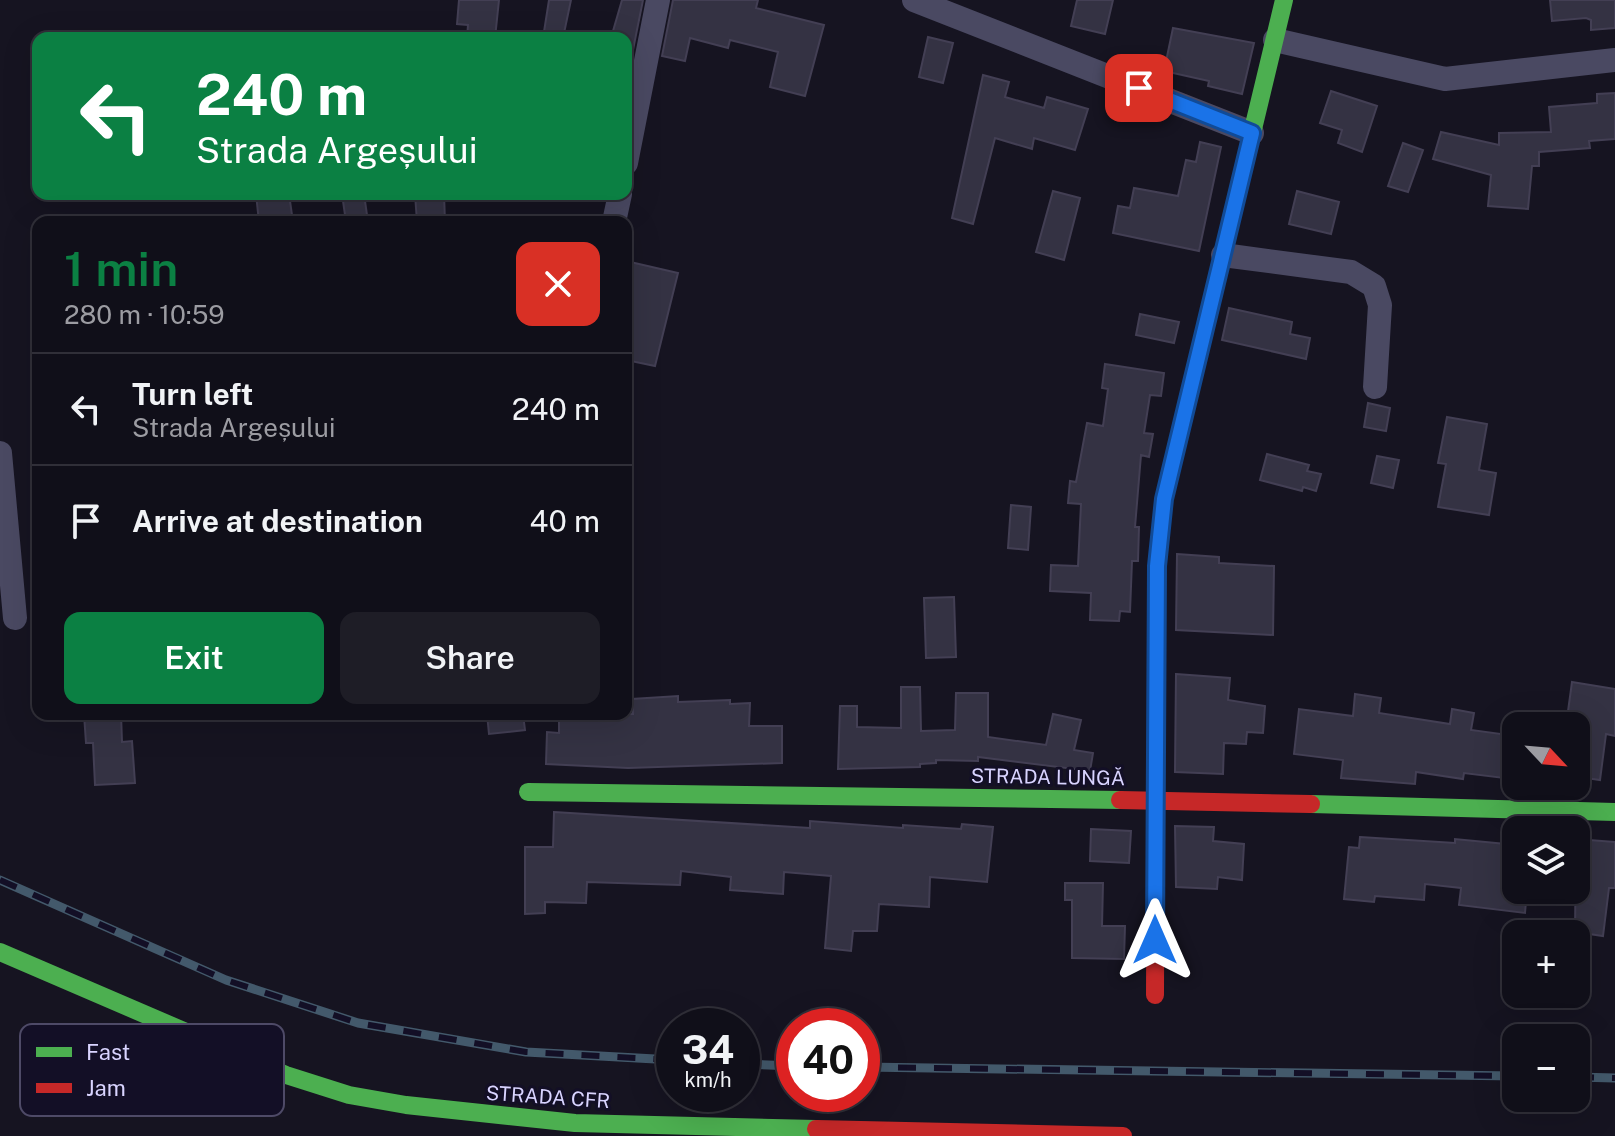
<!DOCTYPE html>
<html lang="en">
<head>
<meta charset="utf-8">
<style>
	body { margin:0; font-family:"Public Sans",sans-serif; background:#1e1d26; color:#f1f3f6; height:100vh; display:flex; flex-direction:column; font-size:30px; white-space:nowrap }
	* { box-sizing:border-box; margin:0 }
	p { font-size:26px; color:#9c9ca2 }
	.icon { flex:none; width:44px; height:44px; fill:none; stroke:currentColor; stroke-width:2; stroke-linecap:round; stroke-linejoin:round }
	.map { position:relative; flex:1; overflow:hidden }
	.details { position:absolute; left:32px; top:216px; width:600px; height:504px; display:flex; flex-direction:column; background:#100f19; border-radius:16px; box-shadow:0 8px 32px #0002,0 0 0 2px #302f38 }
	.details>* { flex:none }
	.top-card { position:absolute; left:32px; top:32px; width:600px; height:168px; border-radius:16px; box-shadow:0 8px 32px #0002,0 0 0 2px #302f38; background:#0b8043; color:#fff; overflow:hidden }
	.needle { width:52px; rotate:116deg }
	.controls { position:absolute; left:1502px; top:712px; display:grid; gap:16px }
	.controls a { display:grid; place-items:center; width:88px; height:88px; border-radius:16px; background:#100f19; box-shadow:0 8px 32px #0002,0 0 0 2px #302f38; font-size:40px }
	.speed { position:absolute; left:656px; top:1008px; display:flex; gap:16px; font-size:40px; font-weight:700; text-align:center }
	.speed>* { display:grid; place-content:center; width:104px; height:104px; border-radius:50%; background:#100f19; box-shadow:0 8px 32px #0002,0 0 0 2px #302f38; line-height:1 }
	.speed small { font-size:20px; font-weight:400 }
	.speed .limit { border:12px solid #d22; background:#fff; color:#111 }
	.pin { position:absolute; display:grid; place-items:center; width:68px; height:68px; color:#fff; margin:-34px; border-radius:16px; box-shadow:0 4px 12px #0006 }
	.me { position:absolute; width:88px; margin:-44px; rotate:0deg; stroke-linejoin:round; filter:drop-shadow(0 0 6px #0008) }
	.turn { display:flex; align-items:center; gap:28px; height:168px; padding:0 32px; font-size:36px }
	.turn .icon { width:104px; height:104px; stroke-width:2.5 }
	.turn b { display:block; font-size:56px; line-height:68px }
	.round { display:grid; place-items:center; flex:none; width:84px; height:84px; border-radius:16px; background:#1e1d26 }
	.overview { display:flex; align-items:center; justify-content:space-between; height:136px; padding:0 32px }
	h1 { font-size:48px; font-weight:600; line-height:60px; color:#0b8043 }
	.cta { display:flex; gap:16px; margin-top:auto; padding:16px 32px }
	.cta a { flex:1; height:92px; border-radius:16px; background:#0b8043; color:#fff; font-size:32px; font-weight:600; line-height:92px; text-align:center }
	.cta a+a { background:#1e1d26; color:#f1f3f6 }
	ul { padding:0; list-style:none }
	li { display:flex; align-items:center; gap:24px; height:112px; padding:0 32px; border-top:2px solid #302f38 }
	li div { flex:1 }
	li b { display:block; font-size:30px }
	li em { font-style:normal }
	.map>svg:first-child { display:block }
	.building { fill:#343243; stroke:#433f54; stroke-width:2 }
	.lines { fill:none; stroke-linecap:round; stroke-linejoin:round }
	.street { stroke:#4a4962; stroke-width:24 }
	.fast { stroke:#4caf50; stroke-width:18 }
	.jam { stroke:#c62828; stroke-width:18 }
	.rail-casing { stroke:#43596b; stroke-width:9 }
	.rail { stroke:#130f26; stroke-width:6; stroke-dasharray:18; stroke-linecap:butt }
	.route-casing { stroke:#114b97; stroke-width:20 }
	.route { stroke:#1a73e8; stroke-width:14 }
	.labels { text-anchor:middle; dominant-baseline:central; stroke-width:6; stroke-linejoin:round; paint-order:stroke }
	.street-label { font-size:20px; fill:#d9d4ff; stroke:#130f26 }
	.key { fill:#130f26; stroke:#4e4a67; stroke-width:2 }
	.key-label { font-size:22px; fill:#d9d4ff }
</style>
</head>
<body>
<div class="map">
<svg width="1615" height="1136" viewBox="0 0 1615 1136">
	<rect width="100%" height="100%" fill="#161421"/>
	<path class="building" d="M459,0H499L495,38H467L468,25L457,24Z
		M549,0H571L563,38H543Z
		M622,0H643L633,50L626,48V38H611Z
		M673,0H758L756,8L824,25L805,96L770,87L778,52L730,40L728,48L690,38L685,61L662,56Z
		M1077,0H1113L1105,34L1071,26Z
		M1550,0H1615V28L1591,30V20L1586,18L1552,21Z
		M1173,28L1254,43L1242,94L1208,86L1209,81L1164,71Z
		M928,37L953,43L943,83L919,77Z
		M983,75L1009,82L1005,97L1044,108L1047,97L1088,109L1075,150L1034,138L1032,149L995,138L973,224L952,218Z
		M1331,91L1377,106L1362,152L1338,143L1342,130L1320,123Z
		M1615,93V139L1589,141L1590,148L1539,152V166H1532L1528,209L1488,206L1491,175L1433,159L1441,132L1499,145V133L1551,132L1549,107L1597,103V94Z
		M1200,142L1221,147L1199,251L1113,233L1118,206L1130,208L1134,188L1178,196L1186,160L1196,162Z
		M1403,143L1423,150L1408,192L1388,186Z
		M1053,191L1080,198L1064,260L1036,252Z
		M1297,191L1339,202L1331,234L1289,224Z
		M256,194H289L293,222H259Z
		M342,194H364L368,222H346Z
		M415,194H444L445,222H417Z
		M626,261L678,273L655,366L626,360Z
		M1229,308L1292,322L1290,334L1310,338L1306,359L1222,340Z
		M1140,314L1179,322L1174,343L1136,335Z
		M1105,364L1164,373L1161,396L1150,395L1144,433L1153,434L1149,457L1141,455L1135,527H1139L1138,561H1132L1130,612L1120,611L1119,621L1090,620L1091,593L1050,591L1051,565L1078,566L1081,504L1068,503L1070,481L1076,482L1087,423L1103,426L1108,389L1102,388Z
		M1368,403L1390,408L1386,431L1364,427Z
		M1447,417L1487,424L1479,470L1496,473L1489,515L1438,507L1446,464L1438,463Z
		M1267,454L1309,465L1307,471L1321,474L1316,491L1303,487L1302,491L1260,480Z
		M1377,456L1399,460L1393,488L1371,483Z
		M1011,505L1031,507L1028,550L1008,548Z
		M1177,554L1219,557V563L1274,566L1273,635L1176,630Z
		M954,597L956,657L926,658L924,598Z
		M1176,674L1230,678L1228,700L1265,706L1263,733L1247,732L1246,744L1224,743L1223,774L1175,772Z
		M1572,682L1615,689V736L1606,734L1600,780L1579,777L1585,729L1566,726Z
		M901,687H920L921,731L955,730L956,693H988V737L1046,745L1053,714L1081,720L1074,750L1093,753L1090,771L978,757V761L936,760V763L920,764V767L838,769L840,706H857V727L901,728Z
		M1355,694L1381,698L1379,713L1450,724L1452,709L1474,713L1471,730L1516,736L1512,779L1464,773L1463,779L1416,772L1415,784L1341,778L1343,760L1294,754L1299,709L1353,716Z
		M678,696V702L730,700V704L750,703L749,726H782V763L628,768L546,764L547,732L559,733V714H633L632,699Z
		M84,714H121L122,742L132,741L135,783L95,785L93,743H86Z
		M487,714H523L525,730L489,734Z
		M554,812L810,828V821L903,828V825L961,829L962,824L993,827L987,882L930,877L929,907L879,904L877,931H853L851,951L825,948L831,876L784,872L783,894L730,890L731,877L681,871L680,885L587,882L586,903L545,902V913L525,914V847H553Z
		M1175,826L1214,827L1213,841L1244,844L1242,880L1218,877L1217,889L1176,887Z
		M1091,829L1131,831L1129,863L1090,861Z
		M1360,837L1455,843V839L1516,845V890H1527L1525,913L1459,905L1461,888L1425,884L1424,900L1375,896L1374,902L1344,899L1349,847L1359,848Z
		M1576,839L1615,842V888H1609L1603,936L1575,932Z
		M1065,883H1103L1102,926H1125L1124,959L1072,958V900H1065Z"/>
	<g class="lines">
		<path class="street" d="M914,0L1252,133
			M1275,40L1445,79L1615,60
			M626,163L658,0
			M614,222L620,194
			M1223,255L1351,272L1374,286L1380,305L1375,387
			M0,453L15,618"/>
		<path class="fast" d="M1156,738L1157,566L1164,499L1284,0
			M528,792L1120,800
			M1311,804L1615,812
			M0,952L286,1075L349,1095L406,1105L575,1123L816,1129"/>
		<path class="jam" d="M1120,800L1311,804
			M1155,995L1156,738
			M816,1129L1123,1136"/>
		<g class="rail-casing">
			<path id="rail" d="M0,880L226,980L358,1023L526,1052L674,1060
				M742,1064L794,1066
				M862,1067L1516,1076
				M1576,1077L1615,1078"/>
		</g>
		<use href="#rail" class="rail"/>
	</g>
	<g class="lines">
		<g class="route-casing">
			<path id="route" d="M1139,88L1252,133L1164,499L1157,566L1155,940"/>
		</g>
		<use href="#route" class="route"/>
	</g>
	<g class="labels">
		<g class="street-label">
			<text transform="translate(1048 777) rotate(1)">STRADA LUNGĂ</text>
			<text transform="translate(548 1097) rotate(4)">STRADA CFR</text>
		</g>
	</g>
	<rect x="20" y="1024" width="264" height="92" rx="12" class="key"/>
	<rect x="36" y="1047" width="36" height="10" fill="#4caf50"/>
	<rect x="36" y="1083" width="36" height="10" fill="#c62828"/>
	<g class="key-label">
		<text x="86" y="1060">Fast</text>
		<text x="86" y="1096">Jam</text>
	</g>
</svg>
<div class="controls">
<a><svg class="needle" viewBox="-14 -14 28 28"><path d="M0-13l5 13h-10z" fill="#e53935"/><path d="M0 13l5-13h-10z" fill="#9c9ca2"/></svg></a>
<a><svg class="icon" aria-label="layers" viewBox="0 0 24 24"><path d="M12 4l9 5-9 5-9-5zM3 14l9 5 9-5"/></svg></a>
<a>+</a>
<a>−</a>
</div>
<div class="speed"><div>34<small>km/h</small></div><div class="limit">40</div></div>
<div class="pin" style="left:1139px;top:88px;background:#d93025"><svg class="icon" aria-label="arrive" viewBox="0 0 24 24"><path d="M6 21V4h12l-3 4 3 4H6"/></svg></div>
<svg class="me" style="left:1155px;top:940px" viewBox="-20 -20 40 40"><path d="M0-17L14 15 0 8-14 15z" fill="#1a73e8" stroke="#fff" stroke-width="4"/></svg>
<div class="top-card">
<div class="turn"><svg class="icon" aria-label="left" viewBox="0 0 24 24"><path d="M17 20v-9H6M10 6l-5 5 5 5"/></svg><div><b>240 m</b>Strada Argeșului</div></div>
</div>
<section class="details">
<div class="overview"><div><h1>1 min</h1><p>280 m · 10:59</p></div><a class="round" style="background:#d93025;color:#fff"><svg class="icon" aria-label="close" viewBox="0 0 24 24"><path d="M6 6l12 12M18 6L6 18"/></svg></a></div>
<ul>
<li><svg class="icon" aria-label="left" viewBox="0 0 24 24"><path d="M17 20v-9H6M10 6l-5 5 5 5"/></svg><div><b>Turn left</b><p>Strada Argeșului</p></div><em>240 m</em></li>
<li><svg class="icon" aria-label="arrive" viewBox="0 0 24 24"><path d="M6 21V4h12l-3 4 3 4H6"/></svg><div><b>Arrive at destination</b></div><em>40 m</em></li>
</ul>
<div class="cta"><a>Exit</a><a>Share</a></div>
</section>
</div>
</body>
</html>
